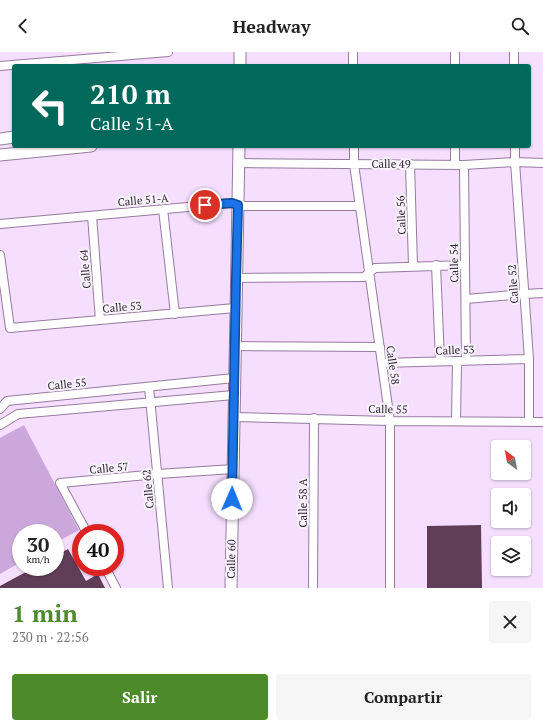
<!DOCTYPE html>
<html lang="es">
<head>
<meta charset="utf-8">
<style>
	body { margin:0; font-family:"PT Serif",serif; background:#f6f6f6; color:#222; height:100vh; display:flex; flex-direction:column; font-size:15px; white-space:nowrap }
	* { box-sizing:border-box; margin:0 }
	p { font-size:13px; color:#767676 }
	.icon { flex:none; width:22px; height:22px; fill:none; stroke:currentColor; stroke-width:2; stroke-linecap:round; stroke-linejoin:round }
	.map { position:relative; height:536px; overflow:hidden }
	.details { display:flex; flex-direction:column; background:#fff; flex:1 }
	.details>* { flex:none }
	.banner { position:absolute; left:12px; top:12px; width:519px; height:84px; border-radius:4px; box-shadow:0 1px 3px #0004; background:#00695c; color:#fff; overflow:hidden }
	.needle { width:26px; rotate:328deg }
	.controls { position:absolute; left:491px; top:388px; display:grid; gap:8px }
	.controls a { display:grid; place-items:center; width:40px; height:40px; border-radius:4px; background:#fff; box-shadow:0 1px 3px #0004; font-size:20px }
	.speed { position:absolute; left:12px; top:472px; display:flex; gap:8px; font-size:20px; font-weight:700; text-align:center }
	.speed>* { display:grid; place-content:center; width:52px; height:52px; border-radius:50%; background:#fff; box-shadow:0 1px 3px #0004; line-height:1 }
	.speed small { font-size:10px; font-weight:400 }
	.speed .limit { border:6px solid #d22; background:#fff; color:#111 }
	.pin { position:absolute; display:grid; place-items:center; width:34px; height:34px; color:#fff; margin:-17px; border:2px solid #fff; border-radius:50%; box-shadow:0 1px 4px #0007 }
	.me { position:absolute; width:44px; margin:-22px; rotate:1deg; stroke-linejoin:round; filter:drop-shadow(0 0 3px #0008) }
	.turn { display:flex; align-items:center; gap:14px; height:84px; padding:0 12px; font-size:18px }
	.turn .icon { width:52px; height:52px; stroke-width:2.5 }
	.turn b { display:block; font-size:28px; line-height:34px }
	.round { display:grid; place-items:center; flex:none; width:42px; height:42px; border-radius:4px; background:#f6f6f6 }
	.overview { display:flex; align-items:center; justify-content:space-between; height:68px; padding:0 12px }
	h1 { font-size:24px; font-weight:600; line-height:30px; color:#4c8a2a }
	.action { display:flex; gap:8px; margin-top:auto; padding:8px 12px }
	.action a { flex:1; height:46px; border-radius:4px; background:#4c8a2a; color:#fff; font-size:16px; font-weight:600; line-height:46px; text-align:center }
	.action a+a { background:#f6f6f6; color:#222 }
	header { display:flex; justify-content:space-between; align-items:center; height:52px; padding:0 12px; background:#fff; font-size:18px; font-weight:600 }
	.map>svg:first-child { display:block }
	.green { fill:#cca7db }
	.building { fill:#613e58 }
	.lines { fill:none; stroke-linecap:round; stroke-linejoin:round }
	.street-casing { stroke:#957ba0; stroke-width:10 }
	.secondary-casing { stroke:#957ba0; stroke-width:13 }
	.street { stroke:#fff; stroke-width:8 }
	.secondary { stroke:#fff; stroke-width:11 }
	.route-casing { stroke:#114b97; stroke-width:10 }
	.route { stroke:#1a73e8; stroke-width:7 }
	.labels { text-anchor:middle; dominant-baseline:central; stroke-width:4; stroke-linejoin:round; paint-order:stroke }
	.street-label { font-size:11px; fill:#2e2332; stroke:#f8f2fb }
</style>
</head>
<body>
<header><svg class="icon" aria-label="back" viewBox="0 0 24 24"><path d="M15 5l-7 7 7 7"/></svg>Headway<svg class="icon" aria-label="search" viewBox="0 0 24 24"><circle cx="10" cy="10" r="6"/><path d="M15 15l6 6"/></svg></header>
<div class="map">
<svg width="543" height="536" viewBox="0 0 543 536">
	<rect width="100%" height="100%" fill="#f5deff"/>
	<path class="green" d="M24,373L79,478L55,491V481H21V510L0,522V386Z"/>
	<path class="building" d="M481,473L482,536H427V474Z
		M68,497L86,529L98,522L105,536H0V534L35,515H55V504Z"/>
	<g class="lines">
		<g class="street-casing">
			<path id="street" d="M353,0V14
				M514,0V14
				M0,14L168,0
				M455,14V0
				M354,94V112L390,369V536
				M515,94V110L529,307V369
				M238,111L464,113L515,110L543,111
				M410,112L413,214
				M455,113V94
				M464,113L466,308
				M163,157L175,262
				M92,164L100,268
				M0,172L232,151L244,154H360
				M0,203L10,276L235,256
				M436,213L440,309
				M236,226L364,225L375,216L465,213
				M466,247L524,242L543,241
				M235,294L380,295
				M382,311L529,307
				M149,335L168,536
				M0,357L7,349L234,326
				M233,365L390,369L543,370
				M456,369L457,309
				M0,373L18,362L234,343
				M87,481L60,431L158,422L233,417
				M105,515L116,536
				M313,536L314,366"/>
		</g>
		<g class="secondary-casing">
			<path id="secondary" d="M240,14V0
				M0,87L14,85
				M0,103L91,94
				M231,536L239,94"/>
		</g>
		<use href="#street" class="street"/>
		<use href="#secondary" class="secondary"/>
	</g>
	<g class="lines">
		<g class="route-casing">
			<path id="route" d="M205,153L232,151L238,153L236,226L232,447"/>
		</g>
		<use href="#route" class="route"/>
	</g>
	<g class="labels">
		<g class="street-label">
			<text x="391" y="112">Calle 49</text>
			<text transform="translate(143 148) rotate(-5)">Calle 51-A</text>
			<text transform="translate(401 163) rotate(-92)">Calle 56</text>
			<text transform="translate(454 211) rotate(-91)">Calle 54</text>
			<text transform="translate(85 217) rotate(-95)">Calle 64</text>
			<text transform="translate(513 232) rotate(-94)">Calle 52</text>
			<text transform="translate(122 255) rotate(-5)">Calle 53</text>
			<text transform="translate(455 298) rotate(-2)">Calle 53</text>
			<text transform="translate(393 313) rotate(82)">Calle 58</text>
			<text transform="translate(67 332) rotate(-6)">Calle 55</text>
			<text transform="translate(388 357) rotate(1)">Calle 55</text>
			<text transform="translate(109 416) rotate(-5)">Calle 57</text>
			<text transform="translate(148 437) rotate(-95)">Calle 62</text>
			<text transform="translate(303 451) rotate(-90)">Calle 58 A</text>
			<text transform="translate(231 507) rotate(-89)">Calle 60</text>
		</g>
	</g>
</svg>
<div class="controls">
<a><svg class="needle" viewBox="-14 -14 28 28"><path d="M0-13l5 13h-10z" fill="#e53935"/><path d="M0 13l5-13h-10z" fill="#767676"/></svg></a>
<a><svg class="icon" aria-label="sound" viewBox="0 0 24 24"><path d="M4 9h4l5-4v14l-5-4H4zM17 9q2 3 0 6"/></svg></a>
<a><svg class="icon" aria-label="layers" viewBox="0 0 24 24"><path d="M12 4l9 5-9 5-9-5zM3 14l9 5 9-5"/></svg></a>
</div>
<div class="speed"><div>30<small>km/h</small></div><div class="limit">40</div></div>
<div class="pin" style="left:205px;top:153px;background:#d93025"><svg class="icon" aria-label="arrive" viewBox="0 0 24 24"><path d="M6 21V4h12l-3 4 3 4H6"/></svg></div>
<svg class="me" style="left:232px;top:447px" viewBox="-20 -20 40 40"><circle r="19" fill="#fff"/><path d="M0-13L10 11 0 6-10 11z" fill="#1a73e8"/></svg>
<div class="banner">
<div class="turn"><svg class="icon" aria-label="left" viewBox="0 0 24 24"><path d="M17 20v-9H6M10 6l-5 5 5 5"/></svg><div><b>210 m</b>Calle 51-A</div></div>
</div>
</div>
<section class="details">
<div class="overview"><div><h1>1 min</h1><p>230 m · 22:56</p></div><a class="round"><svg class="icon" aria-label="close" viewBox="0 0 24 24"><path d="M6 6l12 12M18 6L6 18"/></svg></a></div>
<div class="action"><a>Salir</a><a>Compartir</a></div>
</section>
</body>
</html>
